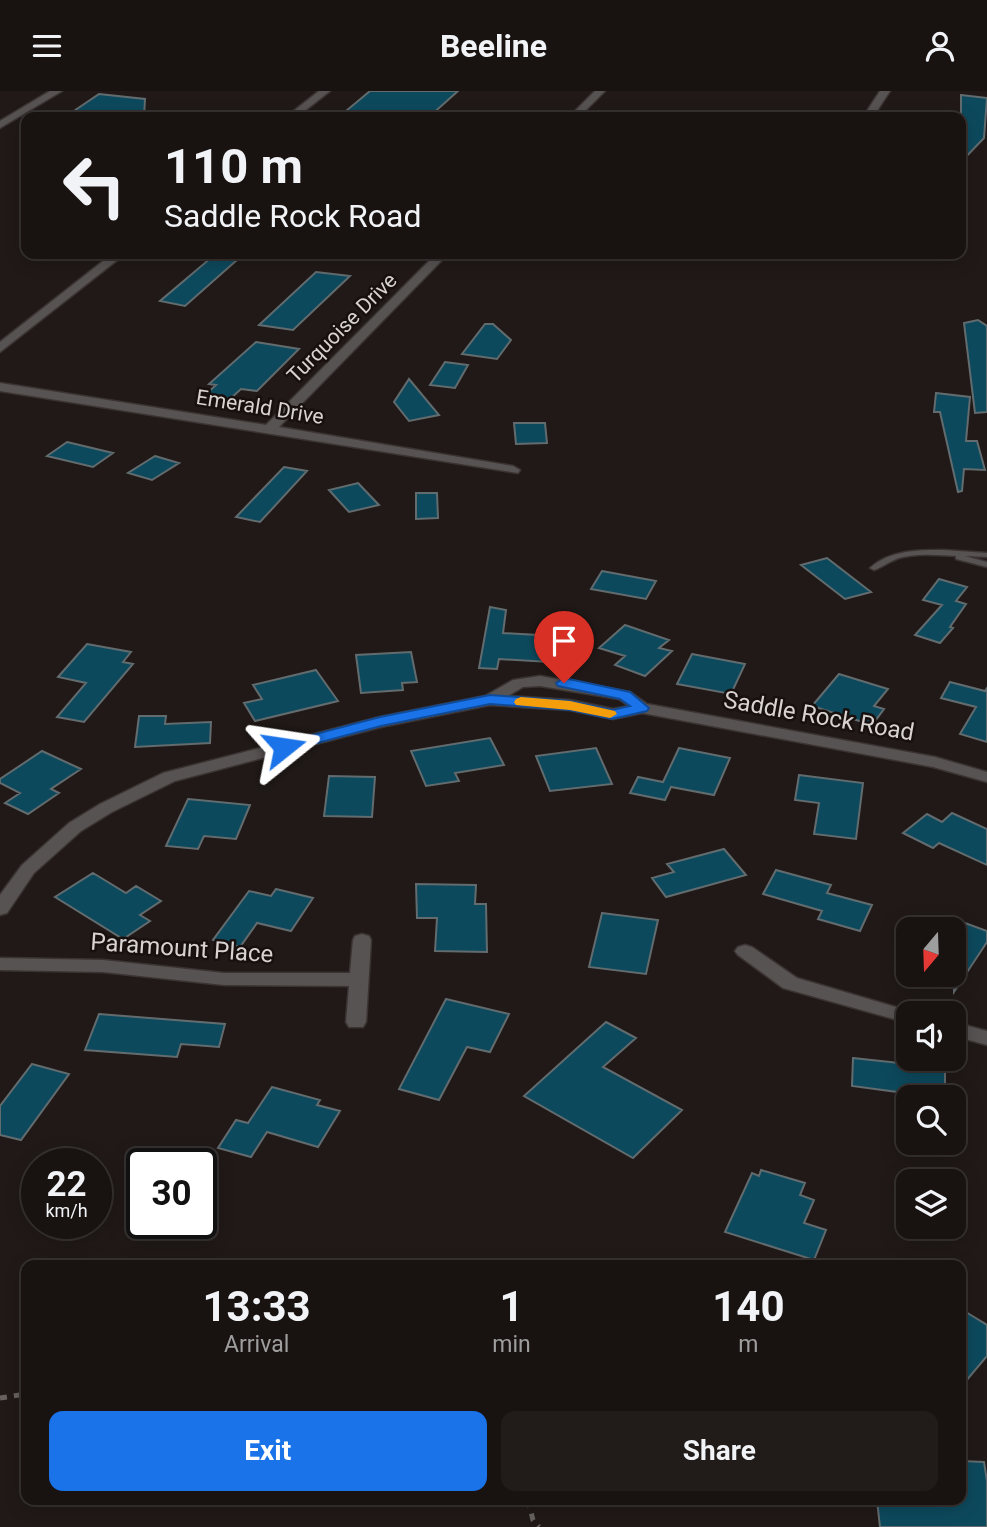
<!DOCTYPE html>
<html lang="en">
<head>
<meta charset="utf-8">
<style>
	body { margin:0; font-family:Roboto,sans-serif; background:#211c1a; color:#f1f3f6; height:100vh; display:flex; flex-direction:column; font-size:26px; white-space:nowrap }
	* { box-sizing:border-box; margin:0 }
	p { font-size:23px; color:#9f9e9f }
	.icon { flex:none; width:38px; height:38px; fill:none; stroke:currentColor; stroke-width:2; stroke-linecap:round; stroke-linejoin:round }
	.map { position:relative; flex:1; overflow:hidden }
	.details { position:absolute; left:21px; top:1169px; width:945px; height:245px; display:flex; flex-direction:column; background:#181311; border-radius:14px; box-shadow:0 4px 18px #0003,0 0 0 2px #363231 }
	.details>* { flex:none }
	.hud { position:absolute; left:21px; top:21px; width:945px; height:147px; border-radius:14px; box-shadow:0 4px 18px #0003,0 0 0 2px #363231; background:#181311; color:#f1f3f6; overflow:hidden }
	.needle { width:46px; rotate:199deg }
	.controls { position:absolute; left:896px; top:826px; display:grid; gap:14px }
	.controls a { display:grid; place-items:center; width:70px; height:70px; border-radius:14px; background:#181311; box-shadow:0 4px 18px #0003,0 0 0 2px #363231; font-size:35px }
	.speed { position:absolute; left:21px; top:1057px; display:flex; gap:14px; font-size:35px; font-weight:700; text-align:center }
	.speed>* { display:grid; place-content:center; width:91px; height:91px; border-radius:50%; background:#181311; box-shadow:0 4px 18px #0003,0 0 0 2px #363231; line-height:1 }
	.speed small { font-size:18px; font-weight:400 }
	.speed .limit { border:4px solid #111; border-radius:10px; background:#fff; color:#111 }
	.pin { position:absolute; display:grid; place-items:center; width:60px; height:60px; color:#fff; margin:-72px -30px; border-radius:50% 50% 50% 0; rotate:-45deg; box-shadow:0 0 7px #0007 }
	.pin .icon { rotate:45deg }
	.me { position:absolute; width:77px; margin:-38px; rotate:75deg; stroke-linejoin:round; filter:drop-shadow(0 0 5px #0008) }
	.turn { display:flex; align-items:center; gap:24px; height:147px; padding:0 28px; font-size:32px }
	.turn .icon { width:91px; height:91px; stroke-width:2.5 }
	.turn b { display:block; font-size:49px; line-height:60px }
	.eta { display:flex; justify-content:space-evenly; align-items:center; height:119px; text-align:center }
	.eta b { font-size:42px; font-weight:700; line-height:49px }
	.button { display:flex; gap:14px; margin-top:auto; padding:14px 28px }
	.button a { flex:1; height:80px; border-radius:14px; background:#1a73e8; color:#fff; font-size:28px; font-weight:700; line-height:80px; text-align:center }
	.button a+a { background:#211c1a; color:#f1f3f6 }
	header { display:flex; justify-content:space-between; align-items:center; height:91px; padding:0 28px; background:#181311; font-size:32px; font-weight:700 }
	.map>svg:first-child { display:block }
	.building { fill:#0d495d; stroke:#626b6e; stroke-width:2 }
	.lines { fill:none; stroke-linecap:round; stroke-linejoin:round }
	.lane-casing { stroke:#3a3331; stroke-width:3 }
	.street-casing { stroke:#3a3331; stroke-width:3 }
	.path { stroke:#67615f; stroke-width:5; stroke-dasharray:7 7; stroke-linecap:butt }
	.lane { fill:#575352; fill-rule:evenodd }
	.street { fill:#575352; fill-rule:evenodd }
	.route { fill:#1a73e8; stroke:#114b97; stroke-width:2 }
	.slow { fill:#f59e0b }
	.labels { text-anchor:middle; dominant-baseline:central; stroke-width:5; stroke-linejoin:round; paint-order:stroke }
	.far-street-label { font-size:21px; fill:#d8d3d1; stroke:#17100e }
	.street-label { font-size:24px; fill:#d8d3d1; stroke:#17100e }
</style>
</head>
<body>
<header><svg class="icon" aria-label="menu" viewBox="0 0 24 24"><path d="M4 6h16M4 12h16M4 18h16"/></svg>Beeline<svg class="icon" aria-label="person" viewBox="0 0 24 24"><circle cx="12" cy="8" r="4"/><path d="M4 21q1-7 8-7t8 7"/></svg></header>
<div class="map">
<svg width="987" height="1436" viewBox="0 0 987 1436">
	<rect width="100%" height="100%" fill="#201917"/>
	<path class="building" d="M370,0H458L429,26H396L346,20Z
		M99,3L145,8L144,26H65Z
		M961,4L987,7L984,47L961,71Z
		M212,166L237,169L185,215L160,210Z
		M316,181L350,185L293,239L259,234Z
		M978,229L987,235V321L975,322L964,232Z
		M485,233H493L511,249L497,268L462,263Z
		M256,251L299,258L257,300L241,298L230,308L205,304L216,294L209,293Z
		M445,271L468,274L455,297L430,294Z
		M409,288L439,324L409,330L394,311Z
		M936,302L970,306L966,350H977L985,379L964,378L962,400L958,401L940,321H934Z
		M514,332H545L547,352L516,353Z
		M67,351L113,362L93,376L47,365Z
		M155,365L179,372L152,389L128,382Z
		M284,376L307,380L260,431L236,426Z
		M358,392L379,414L349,421L329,399Z
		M416,402H437L438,427L416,428Z
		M827,467L871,501L845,508L801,474Z
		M602,480L656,490L646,508L591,498Z
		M939,488L967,496L956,510L966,513L950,536L953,537L940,552L915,544L942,514L923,509Z
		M490,516L506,519L503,542L538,544L537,550H551L549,571L499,568L497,578L479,577Z
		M625,534L669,549L659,557L672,560L645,585L615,574L625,565L599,557Z
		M87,553L131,561L123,571L133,573L84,631L57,626L86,592L58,586Z
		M411,561L417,591L402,592L403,599L361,602L356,564Z
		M692,563L745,573L731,603L677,593Z
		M316,579L338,610L255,630L244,612L262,608L253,594Z
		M839,583L888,598L874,615L884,618L872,634L812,615Z
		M950,591L985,600L987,597V651L960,643L976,616L941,607Z
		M139,625H166L165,633L211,631L210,652L135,656Z
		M490,647L504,674L455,682L459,690L426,695L411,660Z
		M596,657L612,693L550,700L536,665Z
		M679,657L730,667L714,704L671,696L665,709L630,702L638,686L663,691Z
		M42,660L81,678L51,698L59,702L28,723L5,712L20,702L0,692V688Z
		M799,684L863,692L856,748L814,743L819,712L795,709Z
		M329,685L375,686L372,726L324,725Z
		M188,708L250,714L236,748L204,745L198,758L166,755Z
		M952,722L987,738V774L939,752L933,757L903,742L927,723L942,731Z
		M724,758L746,784L666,806L652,787L674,781L667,773Z
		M776,779L831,794L827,802L872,814L860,840L818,828L822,820L763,803Z
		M93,782L126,802L136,795L161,810L140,824L150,830L123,848L55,806Z
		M416,793L476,794L475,813H486L487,861L435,860L437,827H417Z
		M276,798L313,807L291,840L257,832L240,856L213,849L249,800L271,805Z
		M602,822L658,829L646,883L589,876Z
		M954,828L987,840V851L954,901Z
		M446,908L509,923L490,961L467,956L439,1009L399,998Z
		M99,923L225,933L219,956L181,953L177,966L85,959Z
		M606,931L636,947L603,976L682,1019L633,1067L524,1005Z
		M853,967L945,977V1006H897V1001L852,995Z
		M32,973L69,983L21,1049L0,1044V1015Z
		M272,996L320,1009L317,1014L340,1020L318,1056L267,1041L251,1066L218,1057L236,1029L248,1032Z
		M761,1079L805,1092L800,1104L814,1109L804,1132L826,1139L814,1169L725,1141L752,1082L759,1085Z
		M961,1218L987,1234V1265L961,1296Z
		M961,1370L984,1371L987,1390V1436H880L877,1409H961Z"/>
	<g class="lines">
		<g class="lane-casing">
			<path id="lane" d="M943,459L987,462V466L965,465L987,471V476L956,468V465C937,464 917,462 899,467C890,470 883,476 874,479L870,477C890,459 918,459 943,459Z"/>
		</g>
		<g class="street-casing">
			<path id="street" d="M50,0H62L0,37V30Z
				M319,0H330L297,26H286Z
				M595,0H605L579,26H569Z
				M880,0H890L873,26H863Z
				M112,163H125L0,261V251Z
				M436,163H448L279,336L513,375L520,379L518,382L0,300V292L266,334Z
				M540,585L630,601L647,613L935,666L987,681V691L933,676L642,622L613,628L570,619L490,614L381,636L175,690L112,721L81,740L34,782L7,822L0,824V804L22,774L69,732L100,713L163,682L380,626L485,605L513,589ZM540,595L619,608L629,615L613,618L570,609L508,605L523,596Z
				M362,843L369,845L371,849L366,931L363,936H349L346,931L349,895L224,894L103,881L0,879V867L103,869L224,882H350L353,849L355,845Z
				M745,854L752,856L797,887L916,922H908V932L783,897L738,864L735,860L738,856Z
				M954,931L987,940V954L954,945Z"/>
		</g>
		<path class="path" d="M0,1307L26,1303
			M528,1409L533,1429L539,1436"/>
		<use href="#lane" class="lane"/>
		<use href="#street" class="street"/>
	</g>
	<path class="route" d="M564,587L630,601L649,617L647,620L612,628L570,619L490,613L381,635L284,661L276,656L278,653L380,626L490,604L570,610L612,619L630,615L620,608L558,595L556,592Z"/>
	<path class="slow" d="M521,606L570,610L615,620L617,623L610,627L570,619L516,614L514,611L516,608Z"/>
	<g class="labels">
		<g class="far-street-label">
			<text transform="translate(342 237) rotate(-45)">Turquoise Drive</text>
			<text transform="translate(260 316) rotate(9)">Emerald Drive</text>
		</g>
		<g class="street-label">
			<text transform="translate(819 625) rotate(10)">Saddle Rock Road</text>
			<text transform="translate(182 857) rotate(4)">Paramount Place</text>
		</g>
	</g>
</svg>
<div class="controls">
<a><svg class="needle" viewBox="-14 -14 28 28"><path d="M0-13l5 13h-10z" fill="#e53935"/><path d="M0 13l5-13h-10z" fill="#9f9e9f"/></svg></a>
<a><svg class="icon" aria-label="sound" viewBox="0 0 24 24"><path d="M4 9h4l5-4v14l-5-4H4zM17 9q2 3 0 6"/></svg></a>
<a><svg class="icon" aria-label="search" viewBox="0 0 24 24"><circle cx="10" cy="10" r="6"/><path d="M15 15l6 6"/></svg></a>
<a><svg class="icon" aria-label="layers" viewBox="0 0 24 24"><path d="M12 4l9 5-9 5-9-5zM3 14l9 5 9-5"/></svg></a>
</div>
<div class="speed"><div>22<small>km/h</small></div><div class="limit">30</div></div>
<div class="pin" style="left:564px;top:592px;background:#d93025"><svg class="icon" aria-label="arrive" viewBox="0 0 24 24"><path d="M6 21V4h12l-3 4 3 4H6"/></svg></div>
<svg class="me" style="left:284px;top:656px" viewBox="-20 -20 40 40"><path d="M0-17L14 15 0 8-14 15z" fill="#1a73e8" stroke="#fff" stroke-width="4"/></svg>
<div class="hud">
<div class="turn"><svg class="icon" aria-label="left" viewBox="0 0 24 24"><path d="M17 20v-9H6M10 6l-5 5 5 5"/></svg><div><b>110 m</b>Saddle Rock Road</div></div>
</div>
<section class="details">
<div class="eta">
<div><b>13:33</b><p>Arrival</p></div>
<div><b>1</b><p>min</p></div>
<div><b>140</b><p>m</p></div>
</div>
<div class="button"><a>Exit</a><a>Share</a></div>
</section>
</div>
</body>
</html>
